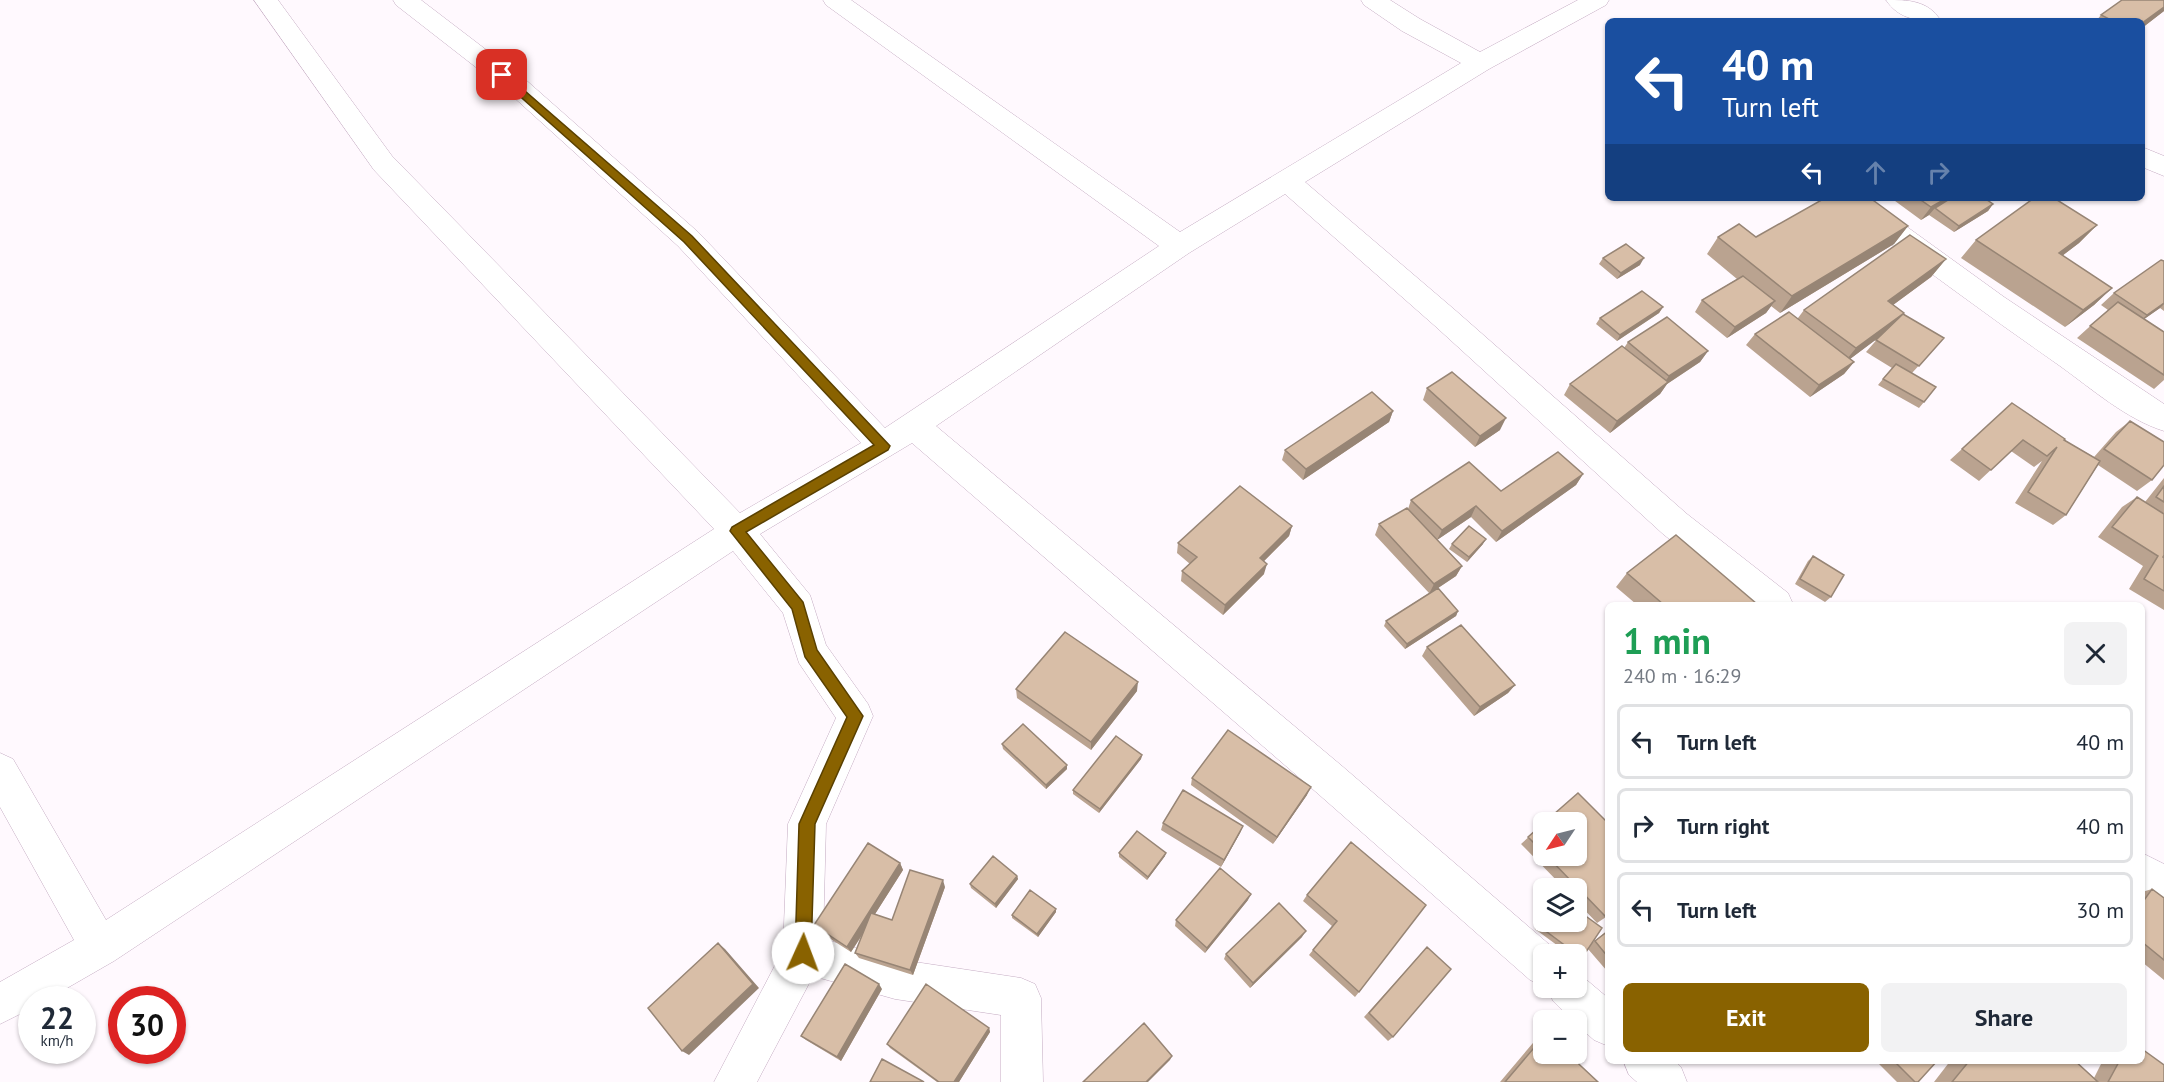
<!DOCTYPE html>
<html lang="en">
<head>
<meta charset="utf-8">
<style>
	body { margin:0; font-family:"PT Sans",sans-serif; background:#f2f2f3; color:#1f2937; height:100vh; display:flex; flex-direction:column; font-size:22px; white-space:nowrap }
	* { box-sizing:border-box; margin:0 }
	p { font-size:20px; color:#747a83 }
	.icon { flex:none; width:33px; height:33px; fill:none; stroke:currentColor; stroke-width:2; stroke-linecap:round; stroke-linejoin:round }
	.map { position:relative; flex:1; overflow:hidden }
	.panel { position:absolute; left:1605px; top:602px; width:540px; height:462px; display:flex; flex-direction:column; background:#fff; border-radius:9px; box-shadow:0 2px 4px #0004 }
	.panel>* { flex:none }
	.banner { position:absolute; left:1605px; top:18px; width:540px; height:183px; border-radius:9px; box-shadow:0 2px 4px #0004; background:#1a4fa0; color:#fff; overflow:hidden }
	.needle { width:39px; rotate:235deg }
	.buttons { position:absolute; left:1533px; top:812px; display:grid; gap:12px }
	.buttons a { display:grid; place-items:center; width:54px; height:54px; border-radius:9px; background:#fff; box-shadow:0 2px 4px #0004; font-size:30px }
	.speed { position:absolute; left:18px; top:986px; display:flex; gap:12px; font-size:30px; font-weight:700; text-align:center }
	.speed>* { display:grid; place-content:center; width:78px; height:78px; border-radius:50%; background:#fff; box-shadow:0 2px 4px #0004; line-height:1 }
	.speed small { font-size:15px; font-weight:400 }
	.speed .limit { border:9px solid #d22; background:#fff; color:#111 }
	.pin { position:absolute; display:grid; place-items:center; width:51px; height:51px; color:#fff; margin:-26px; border-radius:12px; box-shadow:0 3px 9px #0006 }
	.me { position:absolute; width:66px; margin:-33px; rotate:2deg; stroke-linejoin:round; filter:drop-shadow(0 0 4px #0008) }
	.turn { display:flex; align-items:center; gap:21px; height:126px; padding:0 18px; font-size:27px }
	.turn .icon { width:78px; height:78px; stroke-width:2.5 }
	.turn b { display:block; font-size:42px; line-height:51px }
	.lanes { display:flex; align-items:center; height:57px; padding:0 18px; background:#0003; justify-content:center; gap:30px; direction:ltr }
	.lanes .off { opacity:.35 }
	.round { display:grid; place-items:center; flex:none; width:63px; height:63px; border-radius:9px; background:#f2f2f3 }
	.headline { display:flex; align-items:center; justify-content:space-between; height:102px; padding:0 18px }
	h1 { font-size:36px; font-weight:700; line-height:45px; color:#1e9e55 }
	.action { display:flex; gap:12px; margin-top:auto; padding:12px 18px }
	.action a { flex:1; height:69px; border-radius:9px; background:#896200; color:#fff; font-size:24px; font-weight:700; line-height:69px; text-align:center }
	.action a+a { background:#f2f2f3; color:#1f2937 }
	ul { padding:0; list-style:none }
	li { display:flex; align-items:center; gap:18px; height:75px; margin:0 12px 9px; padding:0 6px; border:3px solid #e0e1e3; border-radius:9px }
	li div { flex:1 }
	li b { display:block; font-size:22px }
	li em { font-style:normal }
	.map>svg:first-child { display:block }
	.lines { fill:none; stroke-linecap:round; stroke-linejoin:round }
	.minor-casing { stroke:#c4abc2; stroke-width:1 }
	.minor { fill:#fff; fill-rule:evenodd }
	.wall { fill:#baa390 }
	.shaded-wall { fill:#978575 }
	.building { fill:#d8bea7; stroke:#978575; stroke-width:1.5 }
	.route { fill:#896200; stroke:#594000; stroke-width:1.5 }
</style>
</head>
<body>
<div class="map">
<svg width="2164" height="1082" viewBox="0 0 2164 1082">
	<rect width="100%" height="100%" fill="#fff9fe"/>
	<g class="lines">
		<g class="minor-casing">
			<path id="minor" d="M254,0H278L392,156L740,513L861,443L678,246L509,93L396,5L393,0H421L527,81L698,232L885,428L1159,246L826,5L823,0H851L1180,232L1461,63L1402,31L1364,5L1361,0H1390L1420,19L1480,52L1578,0H1609L1606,5L1489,69L1305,182L1455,310L1687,514L1788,593L1793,604H1751L1663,534L1435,326L1285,194L1189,253L936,426L1342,766L1558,952L1559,954H1544V986L1530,980L1316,792L912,443L760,534L810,595L826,645L868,704L873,716L826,824L823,939L895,959L1021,978L1035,984L1041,998L1043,1082H1001V1015L895,999L813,976L757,1082H714L783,950L788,824L836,718L799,663L783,613L733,551L114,961L48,999H32V1008L0,1024V982L74,940L0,807V753L13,759L106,920L714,529L374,170Z
				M1886,0C1908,0 1928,0 1941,21C1919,21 1899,20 1886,0Z
				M2142,147L2164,156V176L2142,167Z
				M1834,198H1867L2004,297L2164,404V431C2126,419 2092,389 2060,366C1985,314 1912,259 1838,205Z
				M2142,853L2164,864V906L2142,895Z
				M1576,971L1608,998V1046L1594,1040L1576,1024V1020H1572L1553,1001L1547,987H1576Z
				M1623,1060H1674L1681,1067L1687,1082H1637L1629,1075Z"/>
		</g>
		<use href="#minor" class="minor"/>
	</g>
	<path class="wall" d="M2164,0V11L2142,28V21H2096L2101,15Z
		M1891,198H1948L1944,203L1993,204L1988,211L1954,232L1929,215L1921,220Z
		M2097,225L2079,243L2062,256L2112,288L2094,305L2065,327L1961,258L1976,240Z
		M1908,226L1894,244L1780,313L1771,306L1766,313L1727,338L1695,312L1702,300L1737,279L1707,254L1718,237H1756Z
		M1603,258L1640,265L1617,279L1599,264Z
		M1946,259L1931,277L1893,305L1903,314L1944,338L1912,373L1924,402L1919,408L1878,385L1892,368L1866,352L1880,336L1850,359L1854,362L1844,374L1810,397L1746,345L1755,334L1798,318L1804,310Z
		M2164,261V311L2160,308L2144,319L2164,332V380L2154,389L2077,338L2108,310L2101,305L2114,293Z
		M1663,307L1659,313L1617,341L1596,324L1600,318Z
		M1628,342L1708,351L1700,362L1667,384L1660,394L1610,433L1564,395L1570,384L1624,348Z
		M1427,388L1500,430L1475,447L1423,400Z
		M2012,403L2064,440L2094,457L2116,432L2130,421L2152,480L2137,491L2098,465L2066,515L2053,525L2015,503L2042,461L2034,467L2011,451L1979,481L1950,460Z
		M1393,411L1389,422L1303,480L1282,460L1285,450Z
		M1583,474L1576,485L1496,542L1471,517L1437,540L1462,566L1456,576L1438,588L1458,611L1456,616L1405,649L1384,626L1386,621L1429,593L1375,535L1379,524L1408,509L1411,500L1501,491Z
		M2164,478V555L2163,557L2164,558V610L2129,589L2143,566L2098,537L2122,507L2137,497L2145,502Z
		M1292,526L1289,536L1264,561V574L1223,615L1181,581L1182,571L1190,564L1177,553L1178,543Z
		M1452,544H1483L1467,562L1449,549Z
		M1813,556L1831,597L1825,602L1795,584L1808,561Z
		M1627,573L1757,604H1636L1616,587Z
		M1427,647L1515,685L1508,693L1474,716L1422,656Z
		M1016,689L1137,691L1091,750L1017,698Z
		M1002,744L1067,769L1046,789L1003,749Z
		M1142,755L1141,759L1099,813L1073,794V790Z
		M1192,778L1307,795L1273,844L1191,785Z
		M1163,823L1243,826L1240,833L1221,867L1161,830Z
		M1544,823V855H1576L1606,917L1597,923L1576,901V888H1564L1521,844Z
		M1351,842L1359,992L1355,997L1309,955L1332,926L1303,901L1307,895Z
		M1119,853L1165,856L1147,880L1119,857Z
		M900,863L903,870L875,914L892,920L945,887L913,975L859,958L855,953L863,934L851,952L818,931L814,925Z
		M1017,876L1018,879L996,908L971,888L970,884Z
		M2152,889L2164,898V980L2142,962V892Z
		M1248,900L1205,953L1175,926L1176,920Z
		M1056,912L1038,937L1012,918V915Z
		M1544,916V921L1593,942L1608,930V971H1607L1588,949L1582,958L1578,961L1576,960V954H1569L1535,929Z
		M1302,937L1250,988L1224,959L1226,954Z
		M1427,947L1393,1037L1388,1041L1364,1017Z
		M882,989L841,1061L806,1040L801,1036Z
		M989,1028L990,1032L959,1082H937L890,1048L887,1044Z
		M1544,1034V1053L1598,1082H1500L1538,1037Z
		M1875,1060H1938L1918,1082H1897Z
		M1951,1060H2074L2094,1078L2103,1060H2142L2164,1082H1934Z"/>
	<path class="shaded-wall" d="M2164,7V11L2142,28V23Z
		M1947,198H1948L1938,210L1935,208L1929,215L1921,220L1931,207Z
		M1993,204L1988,211L1954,232L1959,226Z
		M2097,225L2079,243L2042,271L2059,253Z
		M1908,226L1894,244L1780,313L1792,296Z
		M1644,258L1640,265L1617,279L1621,273Z
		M1946,259L1931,277L1874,319L1888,301Z
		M2112,288L2094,305L2065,327L2083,310Z
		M1775,301L1766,313L1727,338L1735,327Z
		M2164,303V304L2160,308L2133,327L2147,315Z
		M1663,307L1659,313L1617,341L1620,335Z
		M1904,313L1889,330L1842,365L1856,348Z
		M1708,351L1700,362L1667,384L1660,394L1610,433L1617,421L1661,387L1669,376Z
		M1854,362L1844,374L1810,397L1819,385Z
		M1393,411L1389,422L1303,480L1306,469Z
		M1506,418L1500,430L1475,447L1480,436Z
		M1583,474L1576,485L1496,542L1502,531Z
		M1476,506L1471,517L1437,540L1442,530Z
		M1292,526L1289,536L1257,568L1260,558Z
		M1486,539L1483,544L1467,562L1469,557Z
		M1267,564L1264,574L1223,615L1225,605Z
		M1462,566L1456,576L1429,594L1434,584Z
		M1458,611L1456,616L1405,649L1407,644Z
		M1138,682L1137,691L1091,750V742Z
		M1515,685L1508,693L1474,716L1480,707Z
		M1142,755L1141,759L1099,813L1100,809Z
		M1067,765V769L1046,789V785Z
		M1311,787L1307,795L1273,844L1277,837Z
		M1243,826L1240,833L1221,867L1224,860Z
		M1166,853L1165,856L1147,880L1148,877Z
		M900,863L903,870L851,952L847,947Z
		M1017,876L1018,879L996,908L995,904Z
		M943,880L945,887L913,975L910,970Z
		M1251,894L1248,900L1205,953L1207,948Z
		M1056,909V912L1038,937L1037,934Z
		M1306,931L1302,937L1250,988L1253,983Z
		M718,943L725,949L759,988L689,1055L682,1051Z
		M879,984L882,989L841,1061L837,1057Z
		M989,1028L990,1032L959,1082H954Z
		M1172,1056L1170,1060L1148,1082H1146Z"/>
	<path class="building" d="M2122,0H2164V7L2142,23V21H2113L2101,15Z
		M1825,198H1870L1908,226L1792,296L1718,237L1739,224L1756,237Z
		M1918,198H1947L1931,207Z
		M1951,198H1984L1993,204L1959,226L1935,208Z
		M2034,198H2054L2097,225L2059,253L2112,288L2083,310L1976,240Z
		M1910,235L1946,259L1888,301L1904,313L1856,348L1804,310Z
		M1626,244L1644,258L1621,273L1603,258Z
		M2161,260L2164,261V303L2147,315L2114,293Z
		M1743,276L1775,301L1735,327L1702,300Z
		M1642,291L1663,307L1620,335L1600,318Z
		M2118,302L2164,332V375L2090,326Z
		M1789,312L1854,362L1819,385L1755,334Z
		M1903,314L1944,338L1919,366L1876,340Z
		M1667,317L1708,351L1669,376L1628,342Z
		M1622,346L1668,382L1617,421L1570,384Z
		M1896,364L1936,387L1924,402L1883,379Z
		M1452,372L1506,418L1480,436L1427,388Z
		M1372,392L1393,411L1306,469L1285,450Z
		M2012,403L2065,439L2064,440L2100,461L2066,515L2028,492L2057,447L2047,456L2023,440L1991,470L1962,449Z
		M2130,421L2164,442V465L2152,480L2104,449Z
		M1558,452L1583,474L1502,531L1476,506L1442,530L1411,500L1469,462L1501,491Z
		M1240,486L1292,526L1260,558L1267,564L1225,605L1182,571L1197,557L1178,543Z
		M2164,486V502L2156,497Z
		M2137,497L2164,514V555L2163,557L2164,558V591L2144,579L2158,556L2112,527Z
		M1407,508L1462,566L1434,584L1379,524Z
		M1469,526L1486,539L1469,557L1452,544Z
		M1676,535L1757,604H1663L1627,573Z
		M1813,556L1844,575L1831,597L1800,579Z
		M1438,588L1458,611L1407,644L1386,621Z
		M1461,625L1515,685L1480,707L1427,647Z
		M1065,632L1138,682L1091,742L1016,689Z
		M1023,724L1067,765L1046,785L1002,744Z
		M1228,730L1311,787L1277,837L1192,778Z
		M1116,736L1142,755L1100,809L1073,790Z
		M1183,790L1243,826L1224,860L1163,823Z
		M1578,793L1608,823V914L1606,917L1546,855H1576V822H1545Z
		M1544,823V853L1528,837Z
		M1137,831L1166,853L1148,877L1119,853Z
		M1351,842L1426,905L1359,992L1313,950L1337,921L1307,895Z
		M868,843L900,863L847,947L814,925Z
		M993,856L1017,876L995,904L970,884Z
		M1220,868L1251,894L1207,948L1176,920Z
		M910,870L943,880L910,970L855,953L871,913L892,920Z
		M2152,889L2164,898V960L2142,942V903Z
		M1030,890L1056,909L1037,934L1012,915Z
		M1279,903L1306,931L1253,983L1226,954Z
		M1576,909L1602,928L1582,958L1539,926L1544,919V921H1576Z
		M1608,931V957L1595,941Z
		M718,943L753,984L682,1051L648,1008Z
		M1427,947L1451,969L1393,1037L1369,1013Z
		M845,964L879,984L837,1057L801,1036Z
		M926,984L989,1028L954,1082H939L887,1044Z
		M1144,1023L1172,1056L1146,1082H1083Z
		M1544,1036V1053H1567L1598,1082H1505Z
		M2142,1049L2164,1065V1082H2108L2120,1060H2142Z
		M882,1059L924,1082H870Z
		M1893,1060H1938L1918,1082H1915Z
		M1970,1060H2074L2098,1082H1952Z"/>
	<path class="route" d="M502,71L692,236L890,446L888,450L746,532L803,602L817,650L863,716L815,824L811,953L809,959L803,961L797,959L795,953L799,824L847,717L805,657L792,609L730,531L732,527L874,445L684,242L498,77V72Z"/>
</svg>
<div class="buttons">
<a><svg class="needle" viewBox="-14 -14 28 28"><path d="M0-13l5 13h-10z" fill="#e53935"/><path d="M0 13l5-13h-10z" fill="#747a83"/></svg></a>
<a><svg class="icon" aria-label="layers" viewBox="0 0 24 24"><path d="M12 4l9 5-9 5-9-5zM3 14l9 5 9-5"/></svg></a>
<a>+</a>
<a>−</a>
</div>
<div class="speed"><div>22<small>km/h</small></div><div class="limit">30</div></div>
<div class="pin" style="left:502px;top:75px;background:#d93025"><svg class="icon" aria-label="arrive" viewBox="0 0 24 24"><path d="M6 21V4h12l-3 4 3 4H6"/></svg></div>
<svg class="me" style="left:803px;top:953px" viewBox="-20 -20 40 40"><circle r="19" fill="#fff"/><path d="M0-13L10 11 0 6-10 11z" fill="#896200"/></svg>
<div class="banner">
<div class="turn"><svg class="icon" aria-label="left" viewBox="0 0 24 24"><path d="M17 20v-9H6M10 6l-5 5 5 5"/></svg><div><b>40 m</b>Turn left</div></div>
<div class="lanes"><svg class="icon" aria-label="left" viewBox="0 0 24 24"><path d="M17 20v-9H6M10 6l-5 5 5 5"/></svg><svg class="icon off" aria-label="ahead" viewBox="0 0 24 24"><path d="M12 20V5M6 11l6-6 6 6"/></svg><svg class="icon off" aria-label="right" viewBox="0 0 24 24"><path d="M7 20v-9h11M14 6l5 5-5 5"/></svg></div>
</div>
<section class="panel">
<div class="headline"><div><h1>1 min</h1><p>240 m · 16:29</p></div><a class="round"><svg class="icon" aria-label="close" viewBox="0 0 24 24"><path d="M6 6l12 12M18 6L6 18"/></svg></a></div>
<ul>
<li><svg class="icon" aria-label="left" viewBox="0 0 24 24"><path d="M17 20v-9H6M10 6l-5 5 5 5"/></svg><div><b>Turn left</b></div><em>40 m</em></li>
<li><svg class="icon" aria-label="right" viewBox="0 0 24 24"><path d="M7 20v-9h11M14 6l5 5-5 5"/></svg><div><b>Turn right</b></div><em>40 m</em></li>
<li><svg class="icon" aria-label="left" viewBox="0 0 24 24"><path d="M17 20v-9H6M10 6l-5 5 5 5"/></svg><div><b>Turn left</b></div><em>30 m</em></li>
</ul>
<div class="action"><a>Exit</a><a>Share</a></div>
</section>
</div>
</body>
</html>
